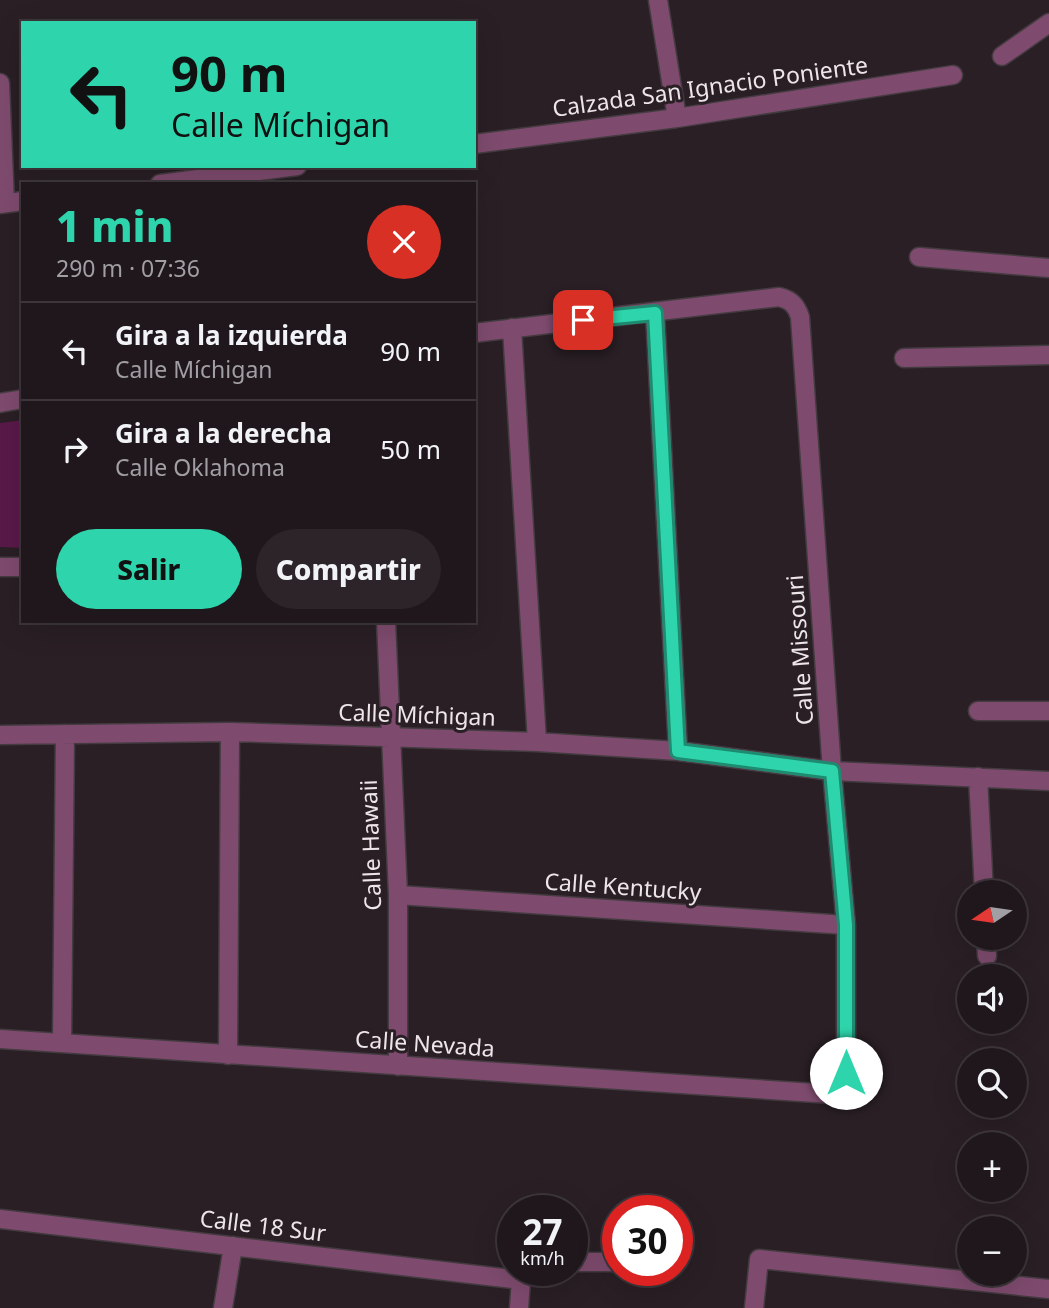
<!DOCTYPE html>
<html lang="es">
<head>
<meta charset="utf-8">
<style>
	body { margin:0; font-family:"Noto Sans",sans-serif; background:#2c2429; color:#f1f3f6; height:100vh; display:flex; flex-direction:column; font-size:26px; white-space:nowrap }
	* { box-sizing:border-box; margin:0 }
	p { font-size:23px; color:#a19fa3 }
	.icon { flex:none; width:38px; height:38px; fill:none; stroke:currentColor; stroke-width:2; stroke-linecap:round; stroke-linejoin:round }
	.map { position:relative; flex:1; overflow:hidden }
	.side { position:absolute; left:21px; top:182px; width:455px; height:441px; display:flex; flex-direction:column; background:#1f171c; border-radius:0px; box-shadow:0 7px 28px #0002,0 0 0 2px #3c363b }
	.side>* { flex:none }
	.guide { position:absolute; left:21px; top:21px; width:455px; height:147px; border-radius:0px; box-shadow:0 7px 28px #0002,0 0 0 2px #3c363b; background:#2ed4ab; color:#111; overflow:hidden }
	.needle { width:46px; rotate:257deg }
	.buttons { position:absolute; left:957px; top:880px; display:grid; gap:14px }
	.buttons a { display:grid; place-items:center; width:70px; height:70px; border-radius:50%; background:#1f171c; box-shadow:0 7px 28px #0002,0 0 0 2px #3c363b; font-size:35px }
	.speed { position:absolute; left:497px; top:1195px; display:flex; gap:14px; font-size:35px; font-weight:700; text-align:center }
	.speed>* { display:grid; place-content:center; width:91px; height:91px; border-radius:50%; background:#1f171c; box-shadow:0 7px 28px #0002,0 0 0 2px #3c363b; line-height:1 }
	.speed small { font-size:18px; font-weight:400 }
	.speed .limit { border:10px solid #d22; background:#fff; color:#111 }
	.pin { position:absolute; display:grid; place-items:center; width:60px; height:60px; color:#fff; margin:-30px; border-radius:14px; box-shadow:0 4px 10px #0006 }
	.me { position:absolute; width:77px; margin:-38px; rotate:0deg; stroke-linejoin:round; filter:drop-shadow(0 0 5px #0008) }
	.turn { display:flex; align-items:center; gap:24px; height:147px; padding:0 35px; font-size:32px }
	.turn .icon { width:91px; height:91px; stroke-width:2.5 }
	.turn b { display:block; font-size:49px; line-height:60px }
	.round { display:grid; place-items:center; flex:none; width:74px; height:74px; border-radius:37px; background:#2c2429 }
	.headline { display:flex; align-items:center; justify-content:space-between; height:119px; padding:0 35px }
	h1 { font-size:42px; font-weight:800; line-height:52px; color:#2ed4ab }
	.primary-button { display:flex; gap:14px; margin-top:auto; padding:14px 35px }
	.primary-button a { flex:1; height:80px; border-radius:42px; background:#2ed4ab; color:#111; font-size:28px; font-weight:800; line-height:80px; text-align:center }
	.primary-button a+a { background:#2c2429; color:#f1f3f6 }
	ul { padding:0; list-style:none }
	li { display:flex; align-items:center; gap:21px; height:98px; padding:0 35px; border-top:2px solid #3c363b }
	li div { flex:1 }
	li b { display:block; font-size:26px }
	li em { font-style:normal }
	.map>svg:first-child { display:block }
	.green { fill:#591949 }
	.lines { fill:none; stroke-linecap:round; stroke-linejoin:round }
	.street-casing { stroke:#443b41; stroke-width:21 }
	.street { stroke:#7e4b6e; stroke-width:18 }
	.route-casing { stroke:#1e8a6f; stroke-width:18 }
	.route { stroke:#2ed4ab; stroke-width:12 }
	.labels { text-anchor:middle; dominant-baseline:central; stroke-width:6; stroke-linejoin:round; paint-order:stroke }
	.street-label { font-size:23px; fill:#ece5ea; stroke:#291f25 }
</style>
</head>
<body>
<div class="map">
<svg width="1049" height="1308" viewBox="0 0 1049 1308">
	<rect width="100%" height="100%" fill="#291f25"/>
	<path class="green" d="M23,420V548L0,547V423Z"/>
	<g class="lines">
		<g class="street-casing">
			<path id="street" d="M658,0L677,118
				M1002,56L1049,23
				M0,83L5,203
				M474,144L677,118L953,75
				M160,184L297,166
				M0,204L23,201
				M919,257L1049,268
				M655,313L678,751
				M512,328L537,742
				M904,358L1049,355
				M0,403L23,399
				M0,567H23
				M386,621L398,895V1066
				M978,711H1049
				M0,735L230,732L537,742L678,751L832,771L1049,781
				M978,777L984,892
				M398,895L846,925
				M986,938L987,956
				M0,1039L846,1095V925L832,771L800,317C796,305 791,300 779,297L474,333
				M62,1043L65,734
				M228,1055L230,732
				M0,1219L521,1280
				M572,1262H618
				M223,1308L233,1246
				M519,1308L521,1280
				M754,1308L759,1259L1049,1289"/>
		</g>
		<use href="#street" class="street"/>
	</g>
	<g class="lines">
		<g class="route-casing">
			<path id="route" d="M583,320L655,313L678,751L832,771L846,925V1073"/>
		</g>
		<use href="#route" class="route"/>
	</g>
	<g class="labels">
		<g class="street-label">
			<text transform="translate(710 86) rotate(-8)">Calzada San Ignacio Poniente</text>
			<text transform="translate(799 650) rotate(-94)">Calle Missouri</text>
			<text transform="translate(417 714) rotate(2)">Calle Míchigan</text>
			<text transform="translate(370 845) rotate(-92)">Calle Hawaii</text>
			<text transform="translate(623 886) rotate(4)">Calle Kentucky</text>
			<text transform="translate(425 1043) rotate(4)">Calle Nevada</text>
			<text transform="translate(263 1225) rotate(7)">Calle 18 Sur</text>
		</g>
	</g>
</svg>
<div class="buttons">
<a><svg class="needle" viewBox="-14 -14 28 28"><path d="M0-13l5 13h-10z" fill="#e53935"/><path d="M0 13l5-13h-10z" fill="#a19fa3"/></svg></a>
<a><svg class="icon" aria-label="sound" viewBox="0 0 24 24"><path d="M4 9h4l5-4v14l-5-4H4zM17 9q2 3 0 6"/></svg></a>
<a><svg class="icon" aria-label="search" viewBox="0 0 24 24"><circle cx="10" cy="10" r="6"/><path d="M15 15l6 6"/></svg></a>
<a>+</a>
<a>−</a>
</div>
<div class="speed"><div>27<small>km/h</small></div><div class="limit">30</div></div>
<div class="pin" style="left:583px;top:320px;background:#d93025"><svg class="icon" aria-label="arrive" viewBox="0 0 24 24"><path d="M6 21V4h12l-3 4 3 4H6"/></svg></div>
<svg class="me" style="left:846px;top:1073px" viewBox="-20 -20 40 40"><circle r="19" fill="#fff"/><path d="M0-13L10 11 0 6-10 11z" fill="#2ed4ab"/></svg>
<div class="guide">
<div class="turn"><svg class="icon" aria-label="left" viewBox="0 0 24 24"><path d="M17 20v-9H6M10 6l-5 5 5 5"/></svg><div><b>90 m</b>Calle Míchigan</div></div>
</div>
<section class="side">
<div class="headline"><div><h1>1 min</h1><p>290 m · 07:36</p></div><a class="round" style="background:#d93025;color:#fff"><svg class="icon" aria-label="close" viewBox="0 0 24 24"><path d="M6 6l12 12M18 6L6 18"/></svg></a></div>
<ul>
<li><svg class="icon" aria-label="left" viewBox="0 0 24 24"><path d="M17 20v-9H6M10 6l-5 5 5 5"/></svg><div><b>Gira a la izquierda</b><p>Calle Míchigan</p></div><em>90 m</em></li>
<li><svg class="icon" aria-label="right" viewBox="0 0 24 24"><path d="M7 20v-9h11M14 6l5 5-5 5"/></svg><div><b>Gira a la derecha</b><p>Calle Oklahoma</p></div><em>50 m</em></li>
</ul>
<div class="primary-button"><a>Salir</a><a>Compartir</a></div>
</section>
</div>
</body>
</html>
